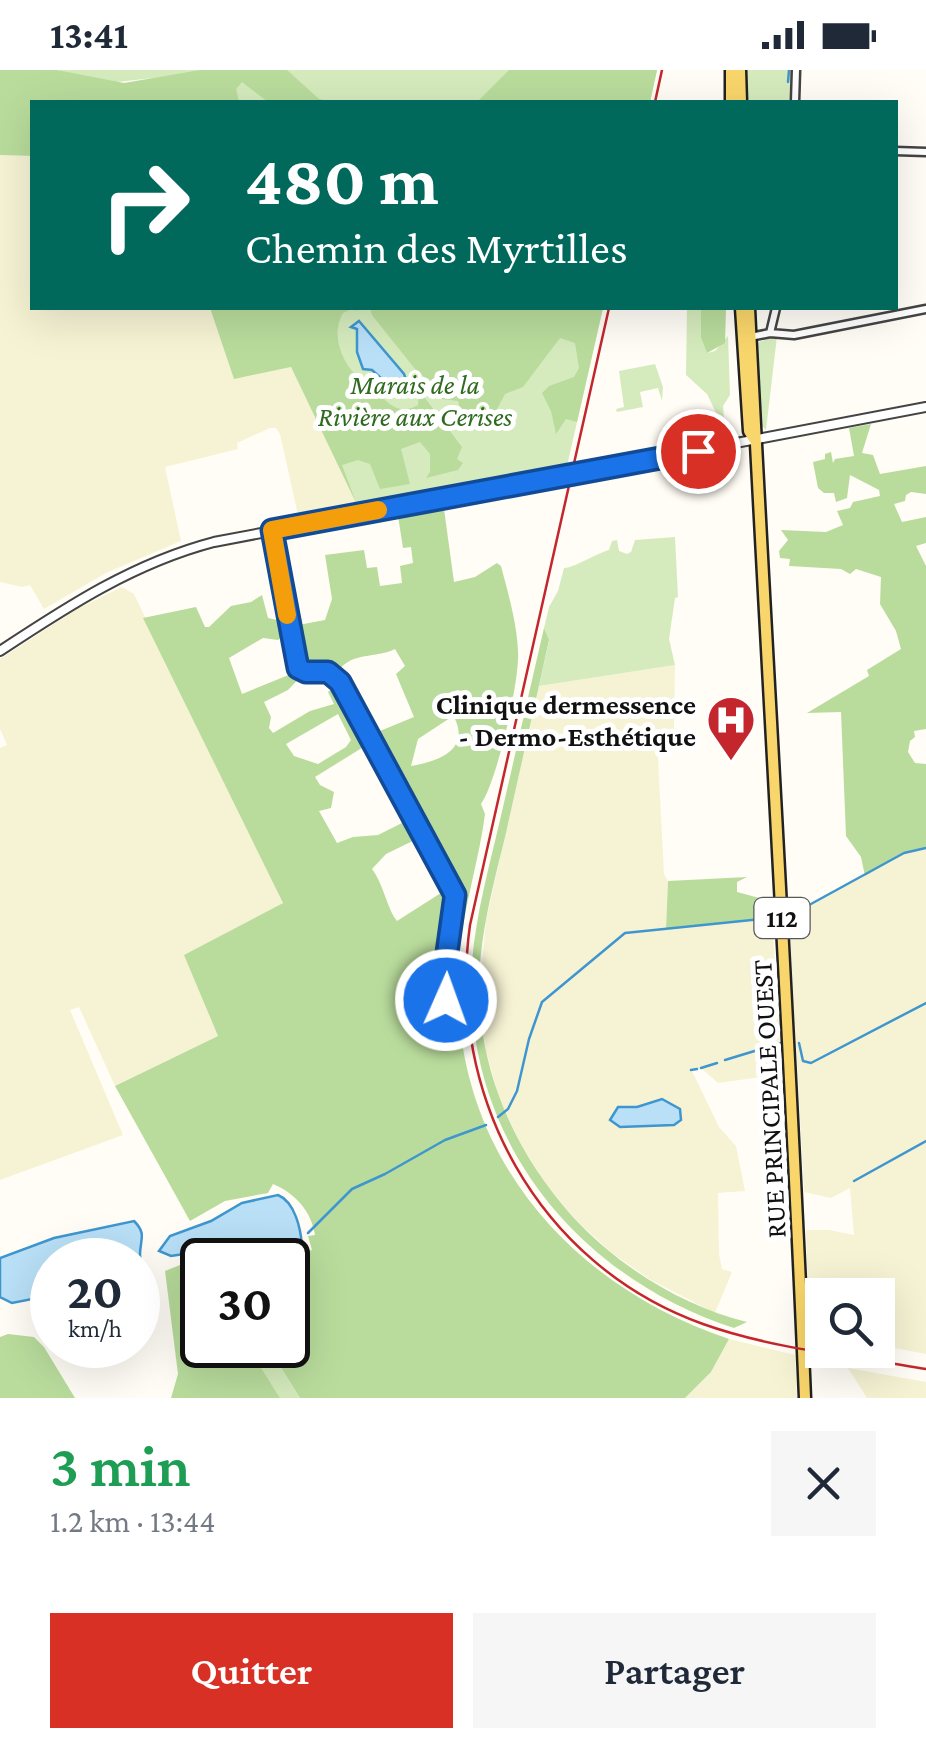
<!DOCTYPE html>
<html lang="fr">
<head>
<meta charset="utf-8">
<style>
	body { margin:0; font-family:"Crimson Pro",serif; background:#f6f6f7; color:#1f2937; height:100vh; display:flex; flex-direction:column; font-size:38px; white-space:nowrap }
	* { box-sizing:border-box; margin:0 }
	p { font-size:32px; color:#747a83 }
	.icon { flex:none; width:55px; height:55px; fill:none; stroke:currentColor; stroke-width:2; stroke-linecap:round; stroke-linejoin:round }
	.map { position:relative; height:1328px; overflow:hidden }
	.drawer { display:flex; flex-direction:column; background:#fff; flex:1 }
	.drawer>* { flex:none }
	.hud { position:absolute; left:30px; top:30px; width:868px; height:210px; border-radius:0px; box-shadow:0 10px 40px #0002; background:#00695c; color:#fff; overflow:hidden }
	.controls { position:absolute; left:805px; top:1208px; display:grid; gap:20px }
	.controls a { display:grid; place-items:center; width:90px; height:90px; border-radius:0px; background:#fff; box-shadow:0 10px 40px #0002; font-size:50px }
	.speed { position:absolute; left:30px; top:1168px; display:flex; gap:20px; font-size:50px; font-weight:700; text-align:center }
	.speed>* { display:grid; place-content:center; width:130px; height:130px; border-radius:50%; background:#fff; box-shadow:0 10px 40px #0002; line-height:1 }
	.speed small { font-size:25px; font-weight:400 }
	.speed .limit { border:5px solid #111; border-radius:15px; background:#fff; color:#111 }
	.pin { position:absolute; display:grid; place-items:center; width:85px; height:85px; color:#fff; margin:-42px; border:5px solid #fff; border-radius:50%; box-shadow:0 2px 10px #0007 }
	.me { position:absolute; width:110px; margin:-55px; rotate:2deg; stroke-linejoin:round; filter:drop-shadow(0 0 8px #0008) }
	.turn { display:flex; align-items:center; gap:35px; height:210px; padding:0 50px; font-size:45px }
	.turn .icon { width:130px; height:130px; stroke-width:2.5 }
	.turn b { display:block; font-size:70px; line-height:85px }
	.round { display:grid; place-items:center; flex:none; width:105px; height:105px; border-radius:0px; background:#f6f6f7 }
	.head { display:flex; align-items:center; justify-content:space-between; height:170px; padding:0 50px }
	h1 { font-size:60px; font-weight:600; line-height:75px; color:#1e9e55 }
	.button { display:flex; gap:20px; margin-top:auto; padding:20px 50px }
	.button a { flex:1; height:115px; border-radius:0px; background:#d93025; color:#fff; font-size:40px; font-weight:600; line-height:115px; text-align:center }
	.button a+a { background:#f6f6f7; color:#1f2937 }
	.status { display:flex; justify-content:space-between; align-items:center; height:70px; padding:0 50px; background:#fff; direction:ltr }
	.status svg { height:28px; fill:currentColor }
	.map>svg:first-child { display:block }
	.farmland { fill:#f6f3d4 }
	.green { fill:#d5ebbd }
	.forest { fill:#b9dc9c; fill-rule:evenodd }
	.water { fill:#b9e0f7; stroke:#3f96cf; stroke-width:2.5 }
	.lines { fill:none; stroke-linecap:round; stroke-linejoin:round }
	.stream { stroke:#3f96cf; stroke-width:2.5 }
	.minor-casing { stroke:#444; stroke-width:11 }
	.tertiary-casing { stroke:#444; stroke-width:12 }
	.primary-casing { stroke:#222; stroke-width:15 }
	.minor { stroke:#fff; stroke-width:6 }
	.tertiary { stroke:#fff; stroke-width:8 }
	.primary { stroke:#f9d66b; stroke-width:10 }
	.rail { stroke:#c4262e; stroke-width:2.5 }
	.route-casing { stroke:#114b97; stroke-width:25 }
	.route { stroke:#1a73e8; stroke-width:18 }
	.slow { stroke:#f59e0b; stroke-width:18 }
	.labels { text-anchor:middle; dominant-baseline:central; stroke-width:10; stroke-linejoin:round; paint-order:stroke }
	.shield { fill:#fff; stroke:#585858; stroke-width:2.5 }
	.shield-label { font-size:25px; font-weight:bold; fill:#111 }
	.park-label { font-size:28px; font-style:italic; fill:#2f6b1f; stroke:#fff }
	.poi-label { font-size:28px; font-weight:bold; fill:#111; stroke:#fff; text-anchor:end }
	.street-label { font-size:28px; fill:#111; stroke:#fff }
</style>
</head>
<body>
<div class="status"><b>13:41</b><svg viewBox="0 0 49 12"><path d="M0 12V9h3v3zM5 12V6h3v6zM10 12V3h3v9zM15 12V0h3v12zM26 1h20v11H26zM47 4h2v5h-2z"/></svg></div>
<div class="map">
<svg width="926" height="1328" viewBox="0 0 926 1328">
	<rect width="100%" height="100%" fill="#fffdf5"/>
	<path class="farmland" d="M0,85L32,86V238H210L234,308L291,297L357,435L298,445L280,364L276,358H270L237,373L238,379L165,397L181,471L106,503L44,539L30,515L22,517L0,512Z
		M122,517L134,524L283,833L185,885L218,966L115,1016L79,937L70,940L123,1065L0,1110V678L7,675L0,659V589L77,539Z
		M675,595L674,659L664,661L657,670L664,804L668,811L666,858L772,848L782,1004L718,1013L701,998L692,1001L719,1057L736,1076L745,1121L718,1123L719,1184L722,1199L732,1202L715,1243L651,1210L612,1183L578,1152L547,1116L522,1076L500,1031L486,981L479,929L486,850L539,616Z
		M926,778V1284L878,1275V1225H822V1265L809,1262L806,1160H829L854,1165L850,1118L831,1128L804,1122L789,846L904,783Z
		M729,1269L795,1285L797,1328H685L711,1302Z
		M848,1298L926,1312V1328H867Z"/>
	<path class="green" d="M57,0H657L650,32H192L180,5L108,13Z
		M743,0H792L790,32H743Z
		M276,238H603L567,396L357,435Z
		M687,238H701V268L707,283L715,281L728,266L730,325L723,336L725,361L707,324L686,305Z
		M777,266L766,360L759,353L755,277L759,272Z
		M655,294L663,317L662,331L658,318L640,322L643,337L617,342L616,339L624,337L619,301Z
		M675,467L678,527L675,528L669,569L675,595L539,616L549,571L544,558L549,537L558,521L564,498C574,498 595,484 609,480L612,471L617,470L619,481L627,484L631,482L635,470Z
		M247,1275H267L300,1328H280Z"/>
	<path class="forest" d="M0,0H57L124,13L200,0H287L319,29L333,32H268L242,12L236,19L239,32H32V86L0,85Z
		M509,0H657L650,32H477Z
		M210,238H355L357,241L352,239L343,243C332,261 339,286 353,302C358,309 366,310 372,316C386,331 397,347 418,335L419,320L462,377L457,389L463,393L458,400L426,408L430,402V384L420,372L401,379L410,414L380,419L370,394L358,390L342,395L357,435L291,297L234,309Z
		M370,238H603L577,352L566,349L556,364L551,341L542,323L549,316L574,307L579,298L575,273L560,268L523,317L505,324L495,343L482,354L462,346L458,331L442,329L436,321L437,313H431L415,299L372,245Z
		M701,238H726L725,273L707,283L701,268Z
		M871,354L862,383L873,385L880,404L926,396V424L911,422L906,425L905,431L894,434L902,452L926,447V473L916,476L926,496V659L914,661L915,667L910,671L908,682L915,693L926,694V778L904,783L865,806L861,787L846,766L841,642L807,643L869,606L867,600L901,579L896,561L880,534L881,507L856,499L850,504L841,499L789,496L790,489L780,488L779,481L788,470L781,460L826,462L843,455L837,441L850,438L853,432L880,426L879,420L850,405L847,428L836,432L834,423H824L818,418L813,392L825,389V384L831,382L833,393L835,389L854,386L849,358Z
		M444,439L454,512L475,507L497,493L501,496C508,523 517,553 518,581C520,610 497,711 481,734L485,744C478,797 460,848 458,902C452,1080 566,1214 729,1269L711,1302L685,1328H300L267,1275H288V1190H277L312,1180L308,1166L315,1165C311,1141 296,1124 273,1114L268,1123L225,1131L190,1151L115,1016L218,966L184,885L283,833L143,548L196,537L205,557H209L231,536L251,532L262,525L268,548L282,551L285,564L278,570L263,568L229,588L242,624L291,604L300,595L293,556L325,550L332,529L325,485L364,480L367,498L377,497L380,516L402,513L400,496L413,493L411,477L403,478L398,446ZM395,579L405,596L396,604L414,647L375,663L418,745L378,765L353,767L337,773L319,741L331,738L334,722L320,715L315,707L365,676L333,618L328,622L334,634L310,641L273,663L269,658L271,647L264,632L288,620L311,596L322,595L338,601C353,581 375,589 395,579ZM338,644L351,670L346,677L318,694L294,686L286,674ZM450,648L455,649C470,681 436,692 411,696L418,669ZM427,764L455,814L397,851C387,839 384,815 372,799L386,784Z
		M544,558L549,570C535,635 520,699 506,763C497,800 487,837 482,875C468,975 506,1073 573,1147C618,1196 682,1236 747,1252L734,1258C574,1206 461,1064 472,892C476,844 489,797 500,750C515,686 529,622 544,558Z
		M747,807L737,812V822L770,831L772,848L666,859L668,811Z
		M185,1193L202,1212V1275H247L280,1328H171L178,1304L165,1201Z
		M8,1264L34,1267L44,1277L75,1328H0V1267Z"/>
	<path class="water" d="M359,251L404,304L407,312L404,317L393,319L372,300L363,299L357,282V259L351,257Z
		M662,1029L680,1039L681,1050L674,1055L620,1057L610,1050L618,1037H637Z
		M278,1125C295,1132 301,1159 302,1177L298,1181L216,1179L171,1186L159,1181L170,1166L211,1151L242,1133Z
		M134,1151C147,1164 140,1169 140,1185C140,1193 145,1204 147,1212L140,1214L142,1227H138V1190H52V1240L37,1228L12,1233L0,1227V1188L54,1168Z"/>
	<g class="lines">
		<path class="stream" d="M788,12L789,0
			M789,846L904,783L926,778
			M799,973L803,991L811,993L926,933
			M725,990L781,973
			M701,998L717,993
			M691,1000L697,999
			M498,1047L508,1039L517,1021L529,969L542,932L625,863L772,848
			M854,1111L926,1071
			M308,1163L352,1119L385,1104L445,1070L486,1055"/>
		<g class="minor-casing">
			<path id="minor" d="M795,32L796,0
				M895,81L926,82
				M770,263L776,238
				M750,267L770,263L794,265L926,239
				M272,460L296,596L303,602H328L341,612L454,821L446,910L449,962"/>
		</g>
		<g class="tertiary-casing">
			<path id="tertiary" d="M0,581C68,536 134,493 214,472L926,337"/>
		</g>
		<g class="primary-casing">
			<path id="primary" d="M731,0V32
				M740,0L741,32
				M741,238L749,361L754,369
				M749,238C767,600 790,964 805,1328"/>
		</g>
		<use href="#minor" class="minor"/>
		<use href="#tertiary" class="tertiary"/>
		<use href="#primary" class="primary"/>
		<path class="rail" d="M655,32L662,0
			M609,238L470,855C446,1025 538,1195 703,1254C773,1279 852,1286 926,1299"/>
	</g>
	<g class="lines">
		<g class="route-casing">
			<path id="route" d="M446,930V890L455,825L340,612L328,602H306L298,598L272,460L698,381"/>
		</g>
		<use href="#route" class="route"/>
		<path class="slow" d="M287,545L272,460L378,440"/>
	</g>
	<defs>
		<g id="hospital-pin" transform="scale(2.5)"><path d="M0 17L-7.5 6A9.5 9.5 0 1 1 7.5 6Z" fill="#c4262e" stroke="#fff"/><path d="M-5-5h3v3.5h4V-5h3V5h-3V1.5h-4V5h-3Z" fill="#fff"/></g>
	</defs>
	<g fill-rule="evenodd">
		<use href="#hospital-pin" x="731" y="650"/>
	</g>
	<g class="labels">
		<rect class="shield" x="754.5" y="828" width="55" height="40" rx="8"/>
		<g class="shield-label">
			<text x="782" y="848">112</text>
		</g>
		<g class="park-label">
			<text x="415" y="314">Marais de la<tspan x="415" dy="32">Rivière aux Cerises</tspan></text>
		</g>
		<g class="poi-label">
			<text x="696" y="634">Clinique dermessence<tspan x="696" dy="32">- Dermo-Esthétique</tspan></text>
		</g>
		<g class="street-label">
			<text transform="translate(769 1029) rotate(-93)">RUE PRINCIPALE OUEST</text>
		</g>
	</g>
</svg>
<div class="controls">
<a><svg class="icon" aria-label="search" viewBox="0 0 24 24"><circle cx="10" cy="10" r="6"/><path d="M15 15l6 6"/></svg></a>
</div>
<div class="speed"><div>20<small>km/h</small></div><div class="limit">30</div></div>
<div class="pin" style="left:698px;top:381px;background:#d93025"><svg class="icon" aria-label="arrive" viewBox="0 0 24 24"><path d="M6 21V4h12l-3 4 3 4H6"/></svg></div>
<svg class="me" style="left:446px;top:930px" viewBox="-20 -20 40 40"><circle r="17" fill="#1a73e8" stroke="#fff" stroke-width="3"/><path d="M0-11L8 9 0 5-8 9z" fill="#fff"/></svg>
<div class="hud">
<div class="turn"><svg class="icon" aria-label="right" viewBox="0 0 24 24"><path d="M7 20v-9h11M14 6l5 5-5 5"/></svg><div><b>480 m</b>Chemin des Myrtilles</div></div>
</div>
</div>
<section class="drawer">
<div class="head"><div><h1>3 min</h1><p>1.2 km · 13:44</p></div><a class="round"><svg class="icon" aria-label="close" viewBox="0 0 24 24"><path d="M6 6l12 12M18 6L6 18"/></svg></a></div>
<div class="button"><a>Quitter</a><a>Partager</a></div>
</section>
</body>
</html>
